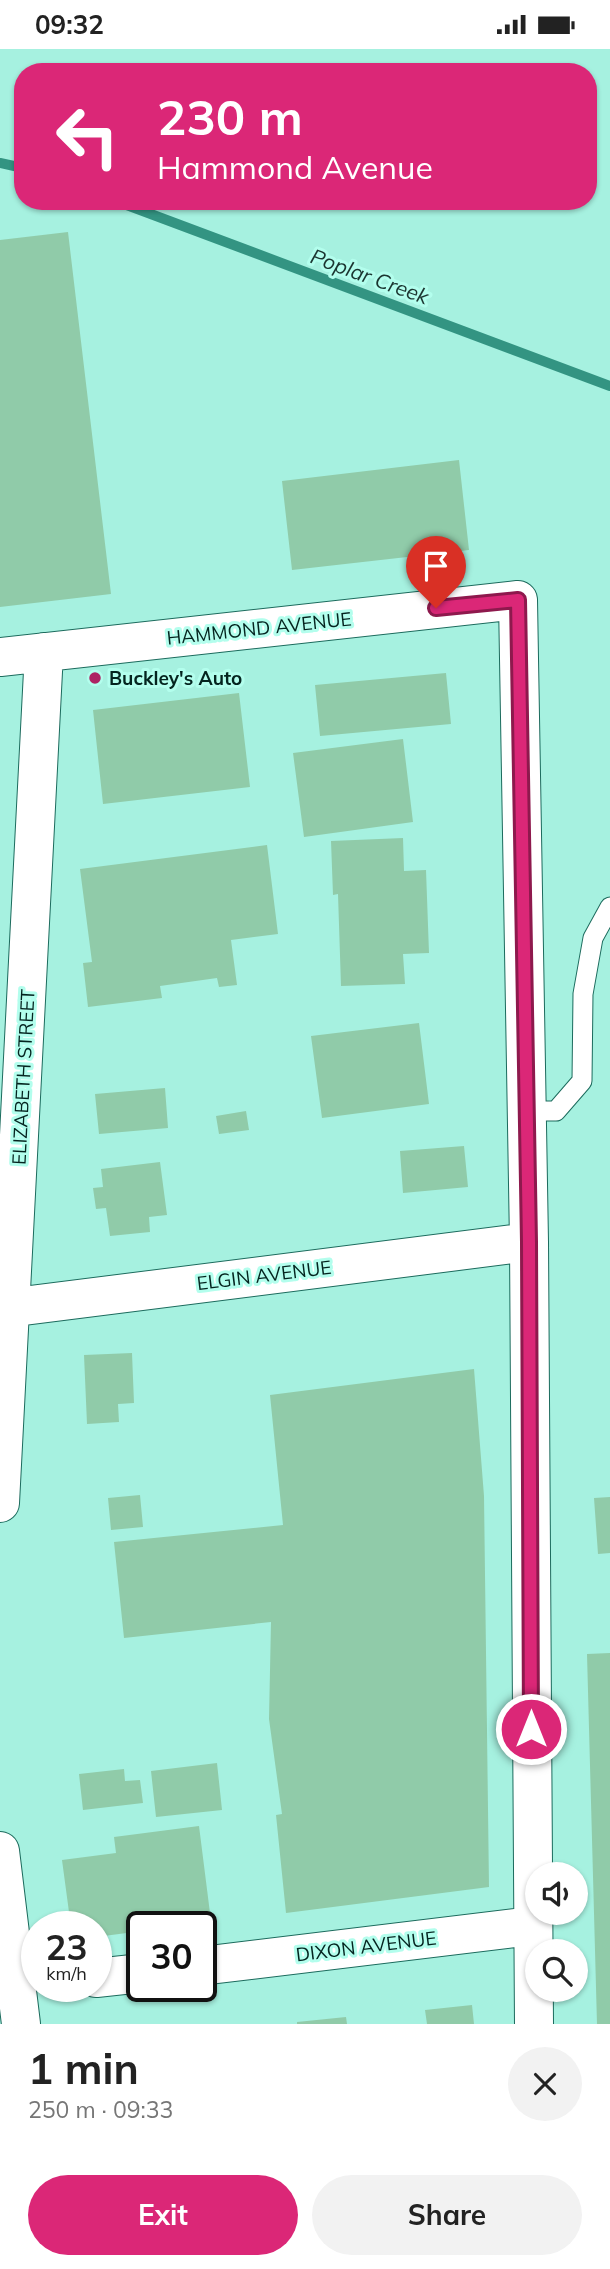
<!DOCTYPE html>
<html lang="en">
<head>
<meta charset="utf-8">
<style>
	body { margin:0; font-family:Mulish,sans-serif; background:#f2f2f2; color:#222; height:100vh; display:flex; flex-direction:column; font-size:26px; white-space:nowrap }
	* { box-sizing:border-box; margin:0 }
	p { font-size:23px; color:#767676 }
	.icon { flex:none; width:38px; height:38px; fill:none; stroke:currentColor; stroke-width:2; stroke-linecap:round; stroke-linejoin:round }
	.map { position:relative; height:1975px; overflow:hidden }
	.sheet { display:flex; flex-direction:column; background:#fff; flex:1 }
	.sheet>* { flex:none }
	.banner { position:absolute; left:14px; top:14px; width:583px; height:147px; border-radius:28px; box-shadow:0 2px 5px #0004; background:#db2777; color:#fff; overflow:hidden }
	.buttons { position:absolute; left:525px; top:1813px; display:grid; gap:14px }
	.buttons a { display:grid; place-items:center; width:63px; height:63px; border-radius:50%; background:#fff; box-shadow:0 2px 5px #0004; font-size:35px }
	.speed { position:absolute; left:21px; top:1862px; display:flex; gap:14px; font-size:35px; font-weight:700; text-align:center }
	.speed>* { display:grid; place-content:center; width:91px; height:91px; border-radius:50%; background:#fff; box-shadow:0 2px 5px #0004; line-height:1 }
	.speed small { font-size:18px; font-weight:400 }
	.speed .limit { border:4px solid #111; border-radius:10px; background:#fff; color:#111 }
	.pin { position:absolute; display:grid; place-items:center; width:60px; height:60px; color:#fff; margin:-72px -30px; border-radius:50% 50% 50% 0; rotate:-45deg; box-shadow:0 0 7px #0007 }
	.pin .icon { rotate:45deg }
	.me { position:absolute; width:77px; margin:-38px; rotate:0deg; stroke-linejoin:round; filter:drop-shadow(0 0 5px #0008) }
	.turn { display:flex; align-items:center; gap:24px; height:147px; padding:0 28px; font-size:32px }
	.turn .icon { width:91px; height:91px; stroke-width:2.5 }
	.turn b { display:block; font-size:49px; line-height:60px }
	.round { display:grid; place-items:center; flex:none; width:74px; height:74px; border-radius:37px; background:#f2f2f2 }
	.summary { display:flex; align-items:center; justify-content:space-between; height:119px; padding:0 28px }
	h1 { font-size:42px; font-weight:700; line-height:52px }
	.button { display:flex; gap:14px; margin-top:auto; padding:14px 28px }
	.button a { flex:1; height:80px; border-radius:42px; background:#db2777; color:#fff; font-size:28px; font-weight:700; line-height:80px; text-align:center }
	.button a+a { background:#f2f2f2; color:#222 }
	.status { display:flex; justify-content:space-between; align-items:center; height:49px; padding:0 35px; background:#fff; direction:ltr }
	.status svg { height:19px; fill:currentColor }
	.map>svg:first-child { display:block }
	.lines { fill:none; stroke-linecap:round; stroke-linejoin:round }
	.stream { stroke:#339482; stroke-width:10 }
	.building { fill:#90cba9 }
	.service-casing { stroke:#1c6b5d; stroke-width:21 }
	.minor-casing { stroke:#1c6b5d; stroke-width:40 }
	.service { stroke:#fff; stroke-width:19 }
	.minor { stroke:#fff; stroke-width:38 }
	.route-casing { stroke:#8e194d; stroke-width:18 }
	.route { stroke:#db2777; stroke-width:12 }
	.poi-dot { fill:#ad2363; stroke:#b3feed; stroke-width:2.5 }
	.labels { text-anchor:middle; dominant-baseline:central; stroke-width:6; stroke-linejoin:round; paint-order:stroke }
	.street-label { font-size:19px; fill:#04241f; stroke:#b3feed }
	.poi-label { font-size:19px; font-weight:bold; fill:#04241f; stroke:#b3feed; text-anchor:start }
	.water-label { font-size:21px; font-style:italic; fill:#1b3530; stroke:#b3feed }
</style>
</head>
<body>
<div class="status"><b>09:32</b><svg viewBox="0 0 49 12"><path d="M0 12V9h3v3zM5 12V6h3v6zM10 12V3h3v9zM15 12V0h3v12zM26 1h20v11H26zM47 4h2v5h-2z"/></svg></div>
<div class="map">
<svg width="610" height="1975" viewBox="0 0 610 1975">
	<rect width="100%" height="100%" fill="#a6f1e0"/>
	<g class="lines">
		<path class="stream" d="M0,114L23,119
			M116,152L610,337"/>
	</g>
	<path class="building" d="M68,183L111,545L0,558V191Z
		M459,411L469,501L292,521L282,432Z
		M446,624L451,675L320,687L315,636Z
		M239,644L250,738L103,755L93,661Z
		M403,690L413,773L304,788L293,704Z
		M403,789L404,822L426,821L429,904L403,905L405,935L341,937L338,845L333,846L331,792Z
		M267,796L278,885L231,891L237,936L219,938L217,929L160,937L162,949L88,958L83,914L92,913L80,820Z
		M419,974L429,1055L322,1069L311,987Z
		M165,1039L168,1079L99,1085L95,1045Z
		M246,1062L249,1081L219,1085L216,1067Z
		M464,1097L468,1138L403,1144L400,1102Z
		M160,1113L167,1166L149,1168L150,1183L110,1187L106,1159L96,1160L93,1139L103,1138L101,1120Z
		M132,1304L134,1354L118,1355L119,1373L87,1375L84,1306Z
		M474,1320L484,1447L489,1838L286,1864L276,1766L282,1765L269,1670L271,1573L124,1589L114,1493L283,1476L270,1346Z
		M140,1446L143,1478L111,1481L108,1449Z
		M610,1448V1504L598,1505L594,1449Z
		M610,1604V1975H597L587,1605Z
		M217,1714L222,1761L156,1768L151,1722Z
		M124,1720L125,1732L140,1731L143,1754L83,1761L79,1725Z
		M199,1777L211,1872L171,1878H142V1882L96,1888V1878H71L62,1811L116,1804L114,1788Z
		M472,1956L474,1975H427L425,1961Z
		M346,1968L347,1975H297V1973Z"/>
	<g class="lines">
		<g class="service-casing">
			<path id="service" d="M527,1062H556L582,1032L583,945L593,889L610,858"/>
		</g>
		<g class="minor-casing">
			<path id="minor" d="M0,608L518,551L529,1193L534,1975
				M0,1260L529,1193
				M0,1454L44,603
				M0,1802L21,1975
				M201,1917L531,1877
				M96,1929L142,1924"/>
		</g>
		<use href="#service" class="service"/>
		<use href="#minor" class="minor"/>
	</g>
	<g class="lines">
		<g class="route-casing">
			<path id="route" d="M436,559L518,551L529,1193L531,1680"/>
		</g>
		<use href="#route" class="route"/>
	</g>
	<circle class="poi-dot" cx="95" cy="629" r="7"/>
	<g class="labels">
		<g class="street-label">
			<text transform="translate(259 579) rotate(-6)">HAMMOND AVENUE</text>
			<text transform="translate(23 1028) rotate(-87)">ELIZABETH STREET</text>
			<text transform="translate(264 1226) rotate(-7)">ELGIN AVENUE</text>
			<text transform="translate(366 1897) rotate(-7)">DIXON AVENUE</text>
		</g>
		<g class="poi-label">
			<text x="109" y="629">Buckley's Auto</text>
		</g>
		<g class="water-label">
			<text transform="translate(370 227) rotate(20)">Poplar Creek</text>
		</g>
	</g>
</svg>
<div class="buttons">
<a><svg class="icon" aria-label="sound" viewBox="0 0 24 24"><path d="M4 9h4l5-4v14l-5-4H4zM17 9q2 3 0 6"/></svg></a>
<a><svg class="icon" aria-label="search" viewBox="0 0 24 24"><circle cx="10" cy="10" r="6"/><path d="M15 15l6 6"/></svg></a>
</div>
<div class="speed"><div>23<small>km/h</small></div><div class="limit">30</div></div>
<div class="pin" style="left:436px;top:559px;background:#d93025"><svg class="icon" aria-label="arrive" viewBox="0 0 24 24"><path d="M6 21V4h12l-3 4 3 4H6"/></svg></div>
<svg class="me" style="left:531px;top:1680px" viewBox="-20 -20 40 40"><circle r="17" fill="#db2777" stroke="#fff" stroke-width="3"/><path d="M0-11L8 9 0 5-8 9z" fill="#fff"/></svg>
<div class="banner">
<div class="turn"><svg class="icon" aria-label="left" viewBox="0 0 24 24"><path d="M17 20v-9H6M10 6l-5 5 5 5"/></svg><div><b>230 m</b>Hammond Avenue</div></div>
</div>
</div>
<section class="sheet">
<div class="summary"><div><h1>1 min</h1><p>250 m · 09:33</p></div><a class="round"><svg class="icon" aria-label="close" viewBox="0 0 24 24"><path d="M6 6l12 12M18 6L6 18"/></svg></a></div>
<div class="button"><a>Exit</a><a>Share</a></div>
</section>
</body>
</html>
